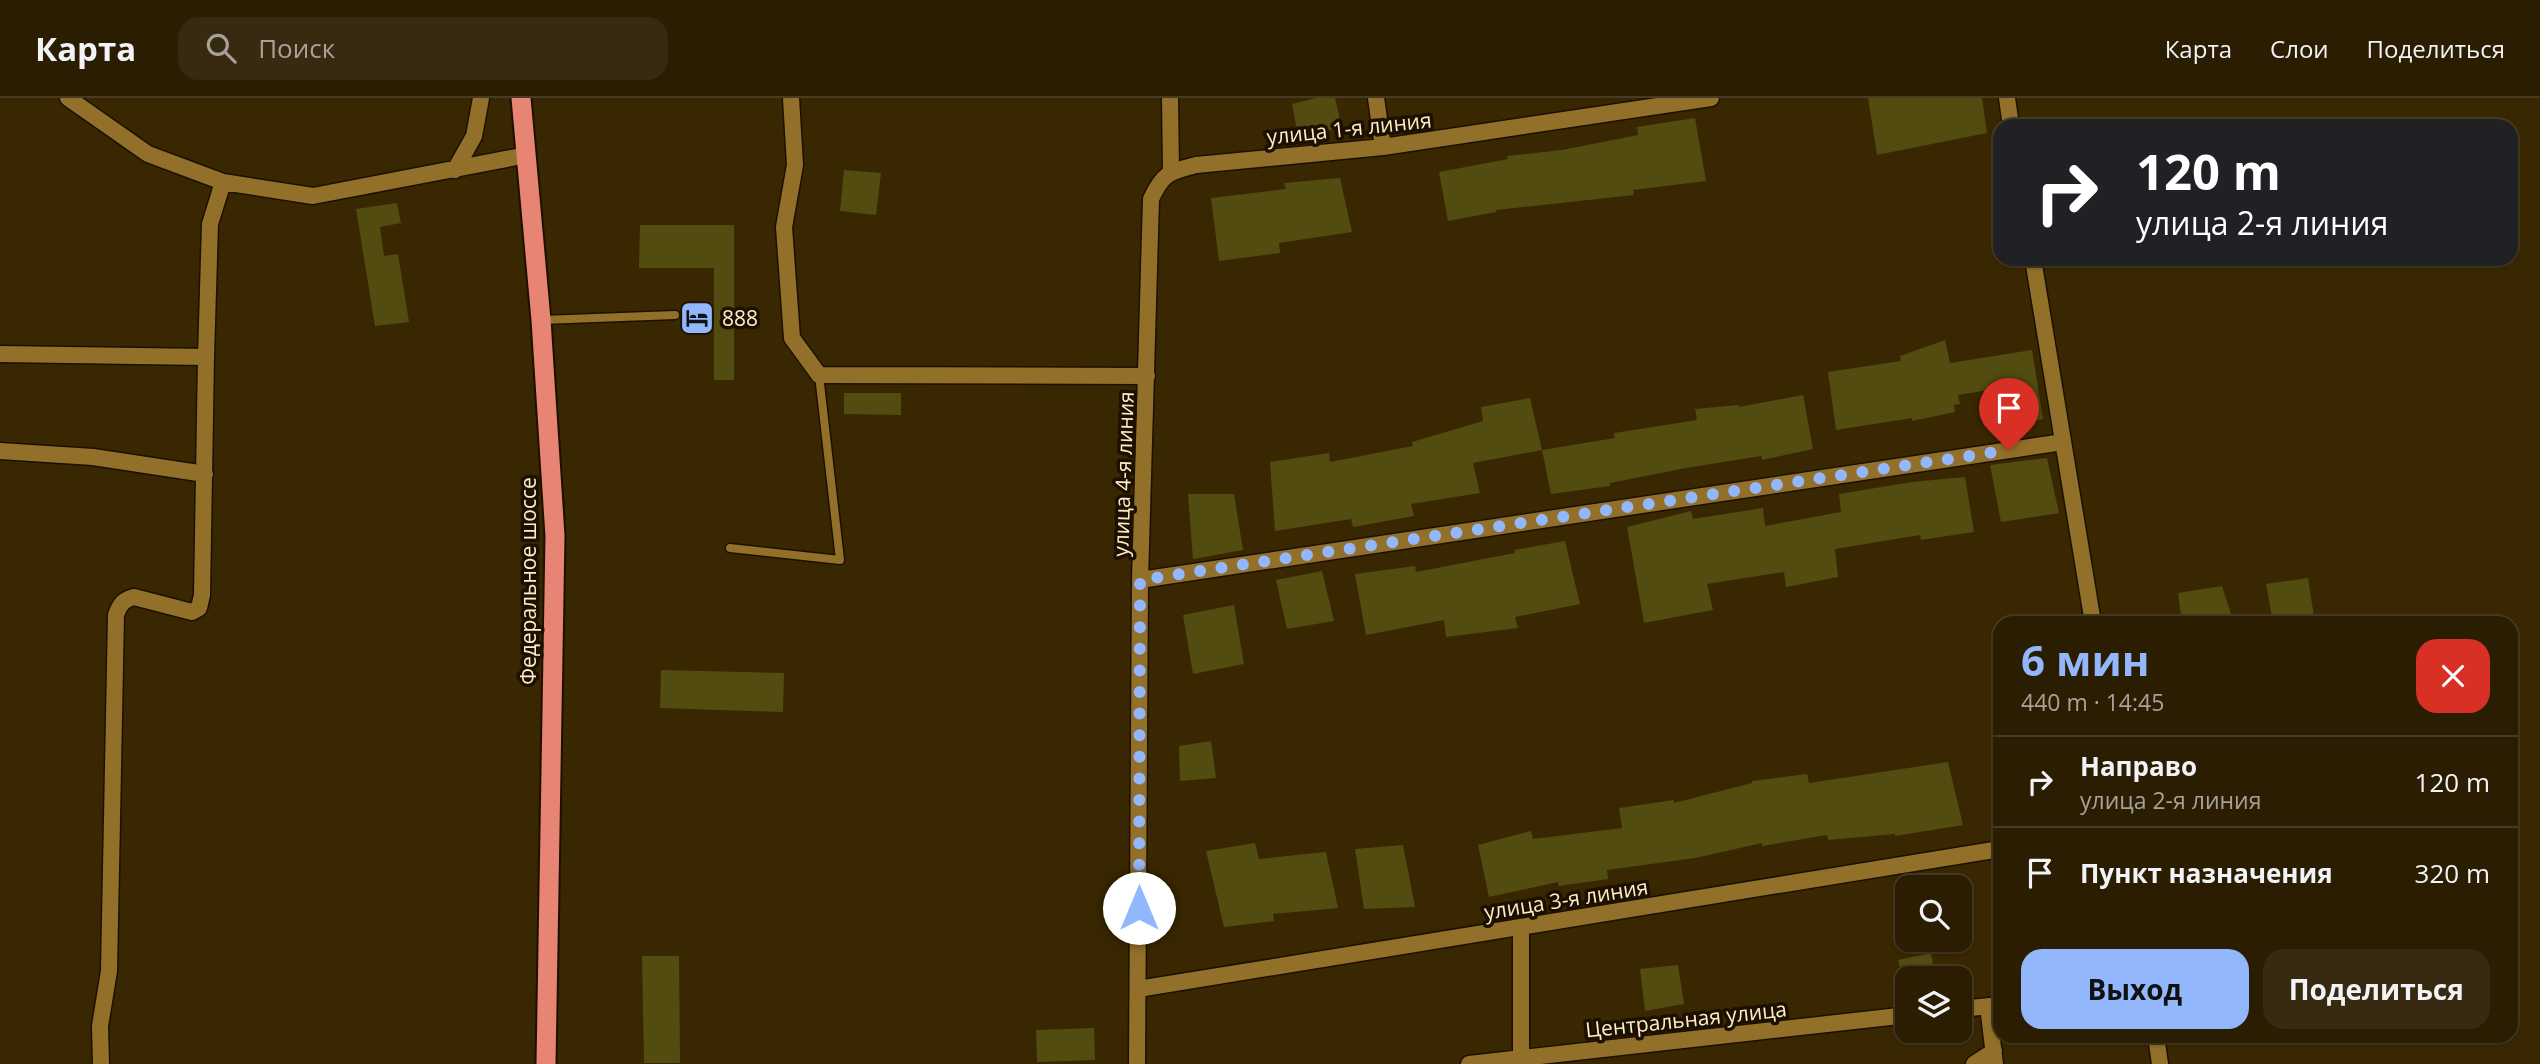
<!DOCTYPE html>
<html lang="ru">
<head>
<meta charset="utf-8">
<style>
	body { margin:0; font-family:"Open Sans",sans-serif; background:#372a10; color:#f1f3f6; height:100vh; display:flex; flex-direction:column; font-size:26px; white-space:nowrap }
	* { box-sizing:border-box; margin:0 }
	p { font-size:23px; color:#a6a299 }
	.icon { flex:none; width:38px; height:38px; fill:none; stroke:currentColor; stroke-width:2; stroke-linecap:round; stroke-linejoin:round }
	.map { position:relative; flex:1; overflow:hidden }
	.sheet { position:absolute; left:1993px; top:518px; width:525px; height:427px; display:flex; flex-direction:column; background:#2b1d01; border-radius:21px; box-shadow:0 2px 5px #0004,0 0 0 2px #473b23 }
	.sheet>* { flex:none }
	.banner { position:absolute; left:1993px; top:21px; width:525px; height:147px; border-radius:21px; box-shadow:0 2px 5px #0004,0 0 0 2px #473b23; background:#202124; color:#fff; overflow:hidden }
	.buttons { position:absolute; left:1895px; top:777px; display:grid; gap:14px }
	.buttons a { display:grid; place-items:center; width:77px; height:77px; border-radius:14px; background:#2b1d01; box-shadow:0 2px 5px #0004,0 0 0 2px #473b23; font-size:35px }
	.pin { position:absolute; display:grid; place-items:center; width:60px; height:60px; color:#fff; margin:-72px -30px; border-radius:50% 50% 50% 0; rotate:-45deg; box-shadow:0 0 7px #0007 }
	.pin .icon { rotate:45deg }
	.me { position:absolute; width:77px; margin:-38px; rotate:0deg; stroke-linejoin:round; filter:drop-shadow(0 0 5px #0008) }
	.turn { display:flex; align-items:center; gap:24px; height:147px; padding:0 28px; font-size:32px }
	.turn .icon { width:91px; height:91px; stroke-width:2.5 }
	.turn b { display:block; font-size:49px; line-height:60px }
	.round { display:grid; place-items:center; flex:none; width:74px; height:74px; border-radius:21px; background:#372a10 }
	.overview { display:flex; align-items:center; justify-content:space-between; height:119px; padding:0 28px }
	h1 { font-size:42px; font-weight:700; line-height:52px; color:#92b7fd }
	.primary-button { display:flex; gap:14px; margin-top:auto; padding:14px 28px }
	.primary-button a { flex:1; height:80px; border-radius:21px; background:#92b7fd; color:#111; font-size:28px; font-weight:700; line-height:80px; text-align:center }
	.primary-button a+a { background:#372a10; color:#f1f3f6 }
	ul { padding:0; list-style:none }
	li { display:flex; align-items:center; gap:21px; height:91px; padding:0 28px; border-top:2px solid #473b23 }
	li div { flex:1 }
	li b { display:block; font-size:26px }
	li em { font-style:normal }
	header { display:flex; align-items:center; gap:42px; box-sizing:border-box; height:98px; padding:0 35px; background:#2b1d01; border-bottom:2px solid #473b23 }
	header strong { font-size:33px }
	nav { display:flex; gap:38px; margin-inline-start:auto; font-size:24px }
	.search { width:490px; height:63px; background:#372a10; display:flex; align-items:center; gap:18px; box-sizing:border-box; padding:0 24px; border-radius:21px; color:#a6a299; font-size:26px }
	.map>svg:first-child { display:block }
	.building { fill:#534c10 }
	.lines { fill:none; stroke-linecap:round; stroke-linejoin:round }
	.service-casing { stroke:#1c1100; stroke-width:11 }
	.minor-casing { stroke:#1c1100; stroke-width:19 }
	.trunk-casing { stroke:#1c1100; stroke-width:23 }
	.service { stroke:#927029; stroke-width:8 }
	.minor { stroke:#927029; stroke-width:16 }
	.trunk { stroke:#e88474; stroke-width:19 }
	.route { stroke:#92b7fd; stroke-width:12; stroke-dasharray:0 21.6 }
	.labels { text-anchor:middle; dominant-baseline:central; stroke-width:7; stroke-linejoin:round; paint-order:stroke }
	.street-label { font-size:21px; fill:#ffecca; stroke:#1c1100 }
	.poi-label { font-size:21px; fill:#ffecca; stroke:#1c1100; text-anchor:start }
</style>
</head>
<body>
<header>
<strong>Карта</strong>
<div class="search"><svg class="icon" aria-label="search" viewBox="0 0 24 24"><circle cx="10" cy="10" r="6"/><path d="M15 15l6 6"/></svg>Поиск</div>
<nav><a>Карта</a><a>Слои</a><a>Поделиться</a></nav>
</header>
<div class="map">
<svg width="2540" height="966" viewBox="0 0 2540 966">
	<rect width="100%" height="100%" fill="#392701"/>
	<path class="building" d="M1316,0H1335L1342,30L1298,38L1292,6Z
		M1868,0H1982L1987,35L1877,57Z
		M1695,20L1706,83L1633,92L1634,97L1496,112V114L1448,123L1439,74L1508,61L1507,58L1562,52L1638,37L1637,29Z
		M844,72L881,75L876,117L840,113Z
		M1340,80L1352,134L1279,145L1280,155L1219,163L1211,100L1286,91L1284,85Z
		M397,105L401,125L380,129L384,158L398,156L409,224L375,228L356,111Z
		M640,127H734V282H714V170H639Z
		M1945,242L1950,265L2032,252L2043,321L2026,324L2019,287L1958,297L1960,306L1954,307L1955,314L1912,323V320L1836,332L1828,274L1901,263L1900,258Z
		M844,295H901V317L844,316Z
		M1803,297L1813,351L1762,362L1761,358L1686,370L1610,385V388L1551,396L1542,352L1615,340L1614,335L1697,322L1695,311L1738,307L1739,309Z
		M1530,300L1542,352L1473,365L1480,395L1411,406L1414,418L1353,429L1351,421L1275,433L1270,364L1329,355L1330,364L1413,348L1412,344L1483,323L1481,309Z
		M2047,360L2059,415L2001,424L1990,367Z
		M1965,379L1974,434L1921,442L1920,437L1835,451L1838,479L1786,489L1784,474L1707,486L1713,512L1644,525L1627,429L1691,413L1693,421L1763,410L1765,428L1841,414L1839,396L1912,384Z
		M1188,396H1234L1243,452L1193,461Z
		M1565,443L1580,506L1515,519L1518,530L1446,539L1444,522L1366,537L1355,476L1415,468L1416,474L1515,455L1514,452Z
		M1322,473L1334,523L1287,531L1276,482Z
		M2308,480L2315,525H2273L2266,486Z
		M2222,488L2234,525H2182L2178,495Z
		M1234,507L1244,566L1193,576L1183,517Z
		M661,572L784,575L783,614L660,610Z
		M1211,643L1216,680L1180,683L1179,648Z
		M1948,664L1963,727L1895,738V736L1828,742L1827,737L1762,748V745L1695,760L1607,772L1608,781L1559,788L1558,784L1489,799L1478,747L1531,733L1533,741L1622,730L1619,710L1674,702V705L1752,685V683L1807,676L1809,685Z
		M1255,745L1259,761L1326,754L1338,810L1273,816L1274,823L1224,829L1206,753Z
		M1403,747L1415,809L1364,811L1355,751Z
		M1931,855L1935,878L1908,880L1904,883L1898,862Z
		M642,858H679L680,965H644Z
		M1678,867L1684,906L1645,913L1640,871Z
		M1094,930L1095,962L1037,964L1036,932Z"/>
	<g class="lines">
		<g class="service-casing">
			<path id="service" d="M542,222L675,217
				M730,450L840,462L819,277"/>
		</g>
		<g class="minor-casing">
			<path id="minor" d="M68,0L148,56L223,84L313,98L527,57
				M791,0L795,67L784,129L792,240L819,277L1147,278
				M1170,0L1171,73
				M1376,0L1383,49
				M2007,0L2011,28
				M455,72L474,38L481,0
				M2033,161L2093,525
				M0,256L206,259
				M0,353L93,359L205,376
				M1140,482L2063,344
				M1521,829V966
				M1138,891L2000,751
				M1988,908L1995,966
				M1960,911L2000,907
				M2156,938L2160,966
				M101,966L100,928L109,873L116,517C120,506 123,502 134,499L192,514L199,510L202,497L206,259L210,126L223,84
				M1137,966L1140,482L1151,101C1163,75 1169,74 1196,67L1383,49L1711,0
				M1469,966L1908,917
				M1974,966L1994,953"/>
		</g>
		<g class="trunk-casing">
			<path id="trunk" d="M521,0L541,222L555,438L546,966"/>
		</g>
		<use href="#service" class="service"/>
		<use href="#minor" class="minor"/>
		<use href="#trunk" class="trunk"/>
	</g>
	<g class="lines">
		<path class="route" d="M1139,810L1140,482L2009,352"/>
	</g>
	<defs>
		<g id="hotel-square" transform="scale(1.75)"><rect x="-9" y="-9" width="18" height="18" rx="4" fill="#92b7fd" stroke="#1c1100"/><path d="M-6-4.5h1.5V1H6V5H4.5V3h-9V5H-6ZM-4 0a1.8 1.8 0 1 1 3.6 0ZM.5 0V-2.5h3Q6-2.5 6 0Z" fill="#111"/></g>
	</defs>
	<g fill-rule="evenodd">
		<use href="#hotel-square" x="697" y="220"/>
	</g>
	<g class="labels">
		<g class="street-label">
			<text transform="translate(1349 30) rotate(-6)">улица 1-я линия</text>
			<text transform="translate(1123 376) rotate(-88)">улица 4-я линия</text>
			<text transform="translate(528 483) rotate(-90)">Федеральное шоссе</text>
			<text transform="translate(1566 801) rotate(-9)">улица 3-я линия</text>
			<text transform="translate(1686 921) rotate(-6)">Центральная улица</text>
		</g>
		<g class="poi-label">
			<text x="722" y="220">888</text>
		</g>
	</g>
</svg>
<div class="buttons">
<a><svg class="icon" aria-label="search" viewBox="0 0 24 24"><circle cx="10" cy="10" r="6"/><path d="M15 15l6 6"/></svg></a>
<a><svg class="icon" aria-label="layers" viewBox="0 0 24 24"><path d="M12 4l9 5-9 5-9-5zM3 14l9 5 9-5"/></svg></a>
</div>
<div class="pin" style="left:2009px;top:352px;background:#d93025"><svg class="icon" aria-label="arrive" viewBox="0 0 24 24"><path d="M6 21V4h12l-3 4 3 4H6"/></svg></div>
<svg class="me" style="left:1139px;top:810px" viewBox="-20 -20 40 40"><circle r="19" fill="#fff"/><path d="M0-13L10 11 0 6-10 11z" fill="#92b7fd"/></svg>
<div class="banner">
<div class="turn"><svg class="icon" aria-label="right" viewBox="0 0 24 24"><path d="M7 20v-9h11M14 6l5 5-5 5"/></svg><div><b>120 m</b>улица 2-я линия</div></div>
</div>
<section class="sheet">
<div class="overview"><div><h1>6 мин</h1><p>440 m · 14:45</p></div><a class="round" style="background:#d93025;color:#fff"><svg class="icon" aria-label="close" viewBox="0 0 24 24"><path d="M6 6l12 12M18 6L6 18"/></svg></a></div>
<ul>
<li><svg class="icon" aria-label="right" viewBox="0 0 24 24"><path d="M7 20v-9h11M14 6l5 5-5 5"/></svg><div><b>Направо</b><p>улица 2-я линия</p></div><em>120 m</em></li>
<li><svg class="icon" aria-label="arrive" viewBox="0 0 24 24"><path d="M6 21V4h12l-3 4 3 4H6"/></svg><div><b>Пункт назначения</b></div><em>320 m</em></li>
</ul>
<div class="primary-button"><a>Выход</a><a>Поделиться</a></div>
</section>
</div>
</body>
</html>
